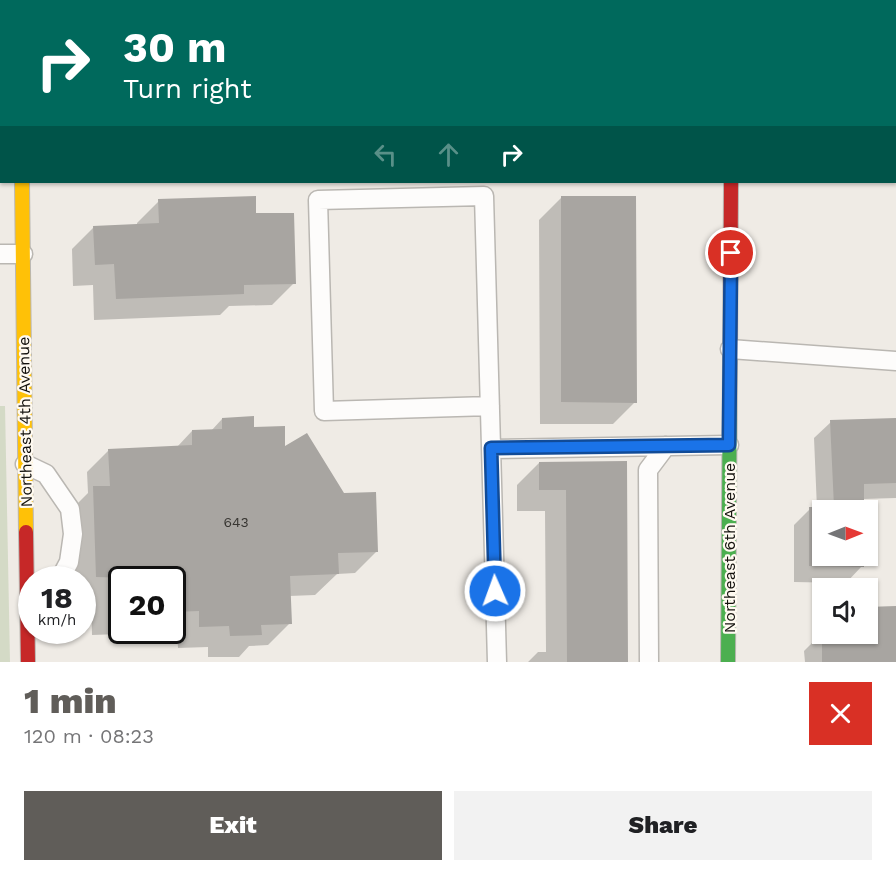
<!DOCTYPE html>
<html lang="en">
<head>
<meta charset="utf-8">
<style>
	body { margin:0; font-family:"Work Sans",sans-serif; background:#f2f2f2; color:#202124; height:100vh; display:flex; flex-direction:column; font-size:22px; white-space:nowrap }
	* { box-sizing:border-box; margin:0 }
	p { font-size:20px; color:#757577 }
	.icon { flex:none; width:33px; height:33px; fill:none; stroke:currentColor; stroke-width:2; stroke-linecap:round; stroke-linejoin:round }
	.map { position:relative; height:662px; overflow:hidden }
	.sheet { display:flex; flex-direction:column; background:#fff; flex:1 }
	.sheet>* { flex:none }
	.banner { position:absolute; left:0px; top:0px; width:897px; height:183px; box-shadow:0 2px 4px #0004; background:#00695c; color:#fff; overflow:hidden }
	.needle { width:39px; rotate:89deg }
	.controls { position:absolute; left:812px; top:500px; display:grid; gap:12px }
	.controls a { display:grid; place-items:center; width:66px; height:66px; border-radius:0px; background:#fff; box-shadow:0 2px 4px #0004; font-size:30px }
	.speed { position:absolute; left:18px; top:566px; display:flex; gap:12px; font-size:30px; font-weight:700; text-align:center }
	.speed>* { display:grid; place-content:center; width:78px; height:78px; border-radius:50%; background:#fff; box-shadow:0 2px 4px #0004; line-height:1 }
	.speed small { font-size:15px; font-weight:400 }
	.speed .limit { border:3px solid #111; border-radius:9px; background:#fff; color:#111 }
	.pin { position:absolute; display:grid; place-items:center; width:51px; height:51px; color:#fff; margin:-26px; border:3px solid #fff; border-radius:50%; box-shadow:0 2px 6px #0007 }
	.me { position:absolute; width:66px; margin:-33px; rotate:358deg; stroke-linejoin:round; filter:drop-shadow(0 0 4px #0008) }
	.turn { display:flex; align-items:center; gap:21px; height:126px; padding:0 24px; font-size:27px }
	.turn .icon { width:78px; height:78px; stroke-width:2.5 }
	.turn b { display:block; font-size:42px; line-height:51px }
	.lanes { display:flex; align-items:center; height:57px; padding:0 24px; background:#0003; justify-content:center; gap:30px; direction:ltr }
	.lanes .off { opacity:.35 }
	.round { display:grid; place-items:center; flex:none; width:63px; height:63px; border-radius:0px; background:#f2f2f2 }
	.overview { display:flex; align-items:center; justify-content:space-between; height:102px; padding:0 24px }
	h1 { font-size:36px; font-weight:800; line-height:45px; color:#605d59 }
	.button { display:flex; gap:12px; margin-top:auto; padding:12px 24px }
	.button a { flex:1; height:69px; border-radius:0px; background:#605d59; color:#fff; font-size:24px; font-weight:800; line-height:69px; text-align:center }
	.button a+a { background:#f2f2f2; color:#202124 }
	.map>svg:first-child { display:block }
	.green { fill:#d4dac6 }
	.shadow { fill:#0003; fill-rule:evenodd }
	.building { fill:#a8a5a1 }
	.lines { fill:none; stroke-linecap:round; stroke-linejoin:round }
	.lane-casing { stroke:#bab7b2; stroke-width:21 }
	.street-casing { stroke:#bab7b2; stroke-width:36 }
	.fast-casing { stroke:#bab7b2; stroke-width:16 }
	.slow-casing { stroke:#bab7b2; stroke-width:16 }
	.jam-casing { stroke:#bab7b2; stroke-width:16 }
	.lane { stroke:#fdfcfb; stroke-width:18 }
	.street { stroke:#fdfcfb; stroke-width:33 }
	.fast { stroke:#4caf50; stroke-width:14 }
	.slow { stroke:#ffc107; stroke-width:14 }
	.jam { stroke:#c62828; stroke-width:14 }
	.route-casing { stroke:#114b97; stroke-width:15 }
	.route { stroke:#1a73e8; stroke-width:10 }
	.labels { text-anchor:middle; dominant-baseline:central; stroke-width:4.5; stroke-linejoin:round; paint-order:stroke }
	.number-label { font-size:14px; fill:#383632 }
	.street-label { font-size:16px; fill:#13110d; stroke:#fffaf1 }
</style>
</head>
<body>
<div class="map">
<svg width="896" height="662" viewBox="0 0 896 662">
	<rect width="100%" height="100%" fill="#efebe5"/>
	<path class="green" d="M0,406H5L10,662H0Z"/>
	<path class="shadow" d="M826,0H896V87V2Z
		M561,198L635,402L613,424H540L539,220Z
		M159,201L255,215L294,283L272,305L229,306L220,315L94,320L93,285L73,286L72,249L94,227L137,226V223Z
		M222,419L253,428L284,449L377,551L355,573L337,574L315,595L289,596L290,623L268,645L249,646L239,657H208V647L178,648L177,632L92,635L91,599H82V579H74L71,510L88,493L87,472L109,450L177,447L192,431H211ZM122,579H172V630H122Z
		M896,419V498L862,499V510H822V555H862V566L846,583L794,582V525L810,509H817L814,438L831,422Z
		M625,462L627,662H528L538,652H546L545,511H517V485L539,463Z
		M896,607V662H805L804,651L822,633H867V608Z"/>
	<path class="building" d="M256,196V213H294L296,284L244,285V294L116,299L114,264L95,265L93,226L159,223L158,199Z
		M561,196H636L637,403L561,402Z
		M254,416V427L285,426V446L307,433L344,493L376,492L378,552L338,553L339,574L290,576L292,624L261,625L262,635L230,636L229,626L199,627V611L172,612V579L96,577L93,486H110L108,449L192,445V430L222,429V418Z
		M896,418V483L864,484V510H822V555H864V567L809,566V507H834L830,420Z
		M627,461L628,662H567L566,490H539V462Z
		M896,606V662H822V631V633H867V607Z"/>
	<g class="lines">
		<g class="lane-casing">
			<path id="lane" d="M0,79H2
				M0,254H23
				M730,349L896,361
				M490,406L324,411L318,200L484,196L497,662
				M491,449L729,445
				M25,464L46,474L70,509L73,534L69,562L60,579
				M649,662L648,470L666,446"/>
		</g>
		<g class="street-casing">
			<path id="street" d="M18,0V2
				M733,2V0"/>
		</g>
		<g class="fast-casing">
			<path id="fast" d="M728,662L730,362"/>
		</g>
		<g class="slow-casing">
			<path id="slow" d="M22,182L26,532"/>
		</g>
		<g class="jam-casing">
			<path id="jam" d="M730,362L731,182
				M26,532L28,662"/>
		</g>
		<use href="#lane" class="lane"/>
		<use href="#street" class="street"/>
		<use href="#fast" class="fast"/>
		<use href="#slow" class="slow"/>
		<use href="#jam" class="jam"/>
	</g>
	<g class="lines">
		<g class="route-casing">
			<path id="route" d="M495,591L491,448L729,445L731,253"/>
		</g>
		<use href="#route" class="route"/>
	</g>
	<g class="labels">
		<g class="number-label">
			<text x="236" y="522">643</text>
		</g>
		<g class="street-label">
			<text transform="translate(25 422) rotate(-91)">Northeast 4th Avenue</text>
			<text transform="translate(729 548) rotate(-90)">Northeast 6th Avenue</text>
		</g>
	</g>
</svg>
<div class="controls">
<a><svg class="needle" viewBox="-14 -14 28 28"><path d="M0-13l5 13h-10z" fill="#e53935"/><path d="M0 13l5-13h-10z" fill="#757577"/></svg></a>
<a><svg class="icon" aria-label="sound" viewBox="0 0 24 24"><path d="M4 9h4l5-4v14l-5-4H4zM17 9q2 3 0 6"/></svg></a>
</div>
<div class="speed"><div>18<small>km/h</small></div><div class="limit">20</div></div>
<div class="pin" style="left:731px;top:253px;background:#d93025"><svg class="icon" aria-label="arrive" viewBox="0 0 24 24"><path d="M6 21V4h12l-3 4 3 4H6"/></svg></div>
<svg class="me" style="left:495px;top:591px" viewBox="-20 -20 40 40"><circle r="17" fill="#1a73e8" stroke="#fff" stroke-width="3"/><path d="M0-11L8 9 0 5-8 9z" fill="#fff"/></svg>
<div class="banner">
<div class="turn"><svg class="icon" aria-label="right" viewBox="0 0 24 24"><path d="M7 20v-9h11M14 6l5 5-5 5"/></svg><div><b>30 m</b>Turn right</div></div>
<div class="lanes"><svg class="icon off" aria-label="left" viewBox="0 0 24 24"><path d="M17 20v-9H6M10 6l-5 5 5 5"/></svg><svg class="icon off" aria-label="ahead" viewBox="0 0 24 24"><path d="M12 20V5M6 11l6-6 6 6"/></svg><svg class="icon" aria-label="right" viewBox="0 0 24 24"><path d="M7 20v-9h11M14 6l5 5-5 5"/></svg></div>
</div>
</div>
<section class="sheet">
<div class="overview"><div><h1>1 min</h1><p>120 m · 08:23</p></div><a class="round" style="background:#d93025;color:#fff"><svg class="icon" aria-label="close" viewBox="0 0 24 24"><path d="M6 6l12 12M18 6L6 18"/></svg></a></div>
<div class="button"><a>Exit</a><a>Share</a></div>
</section>
</body>
</html>
